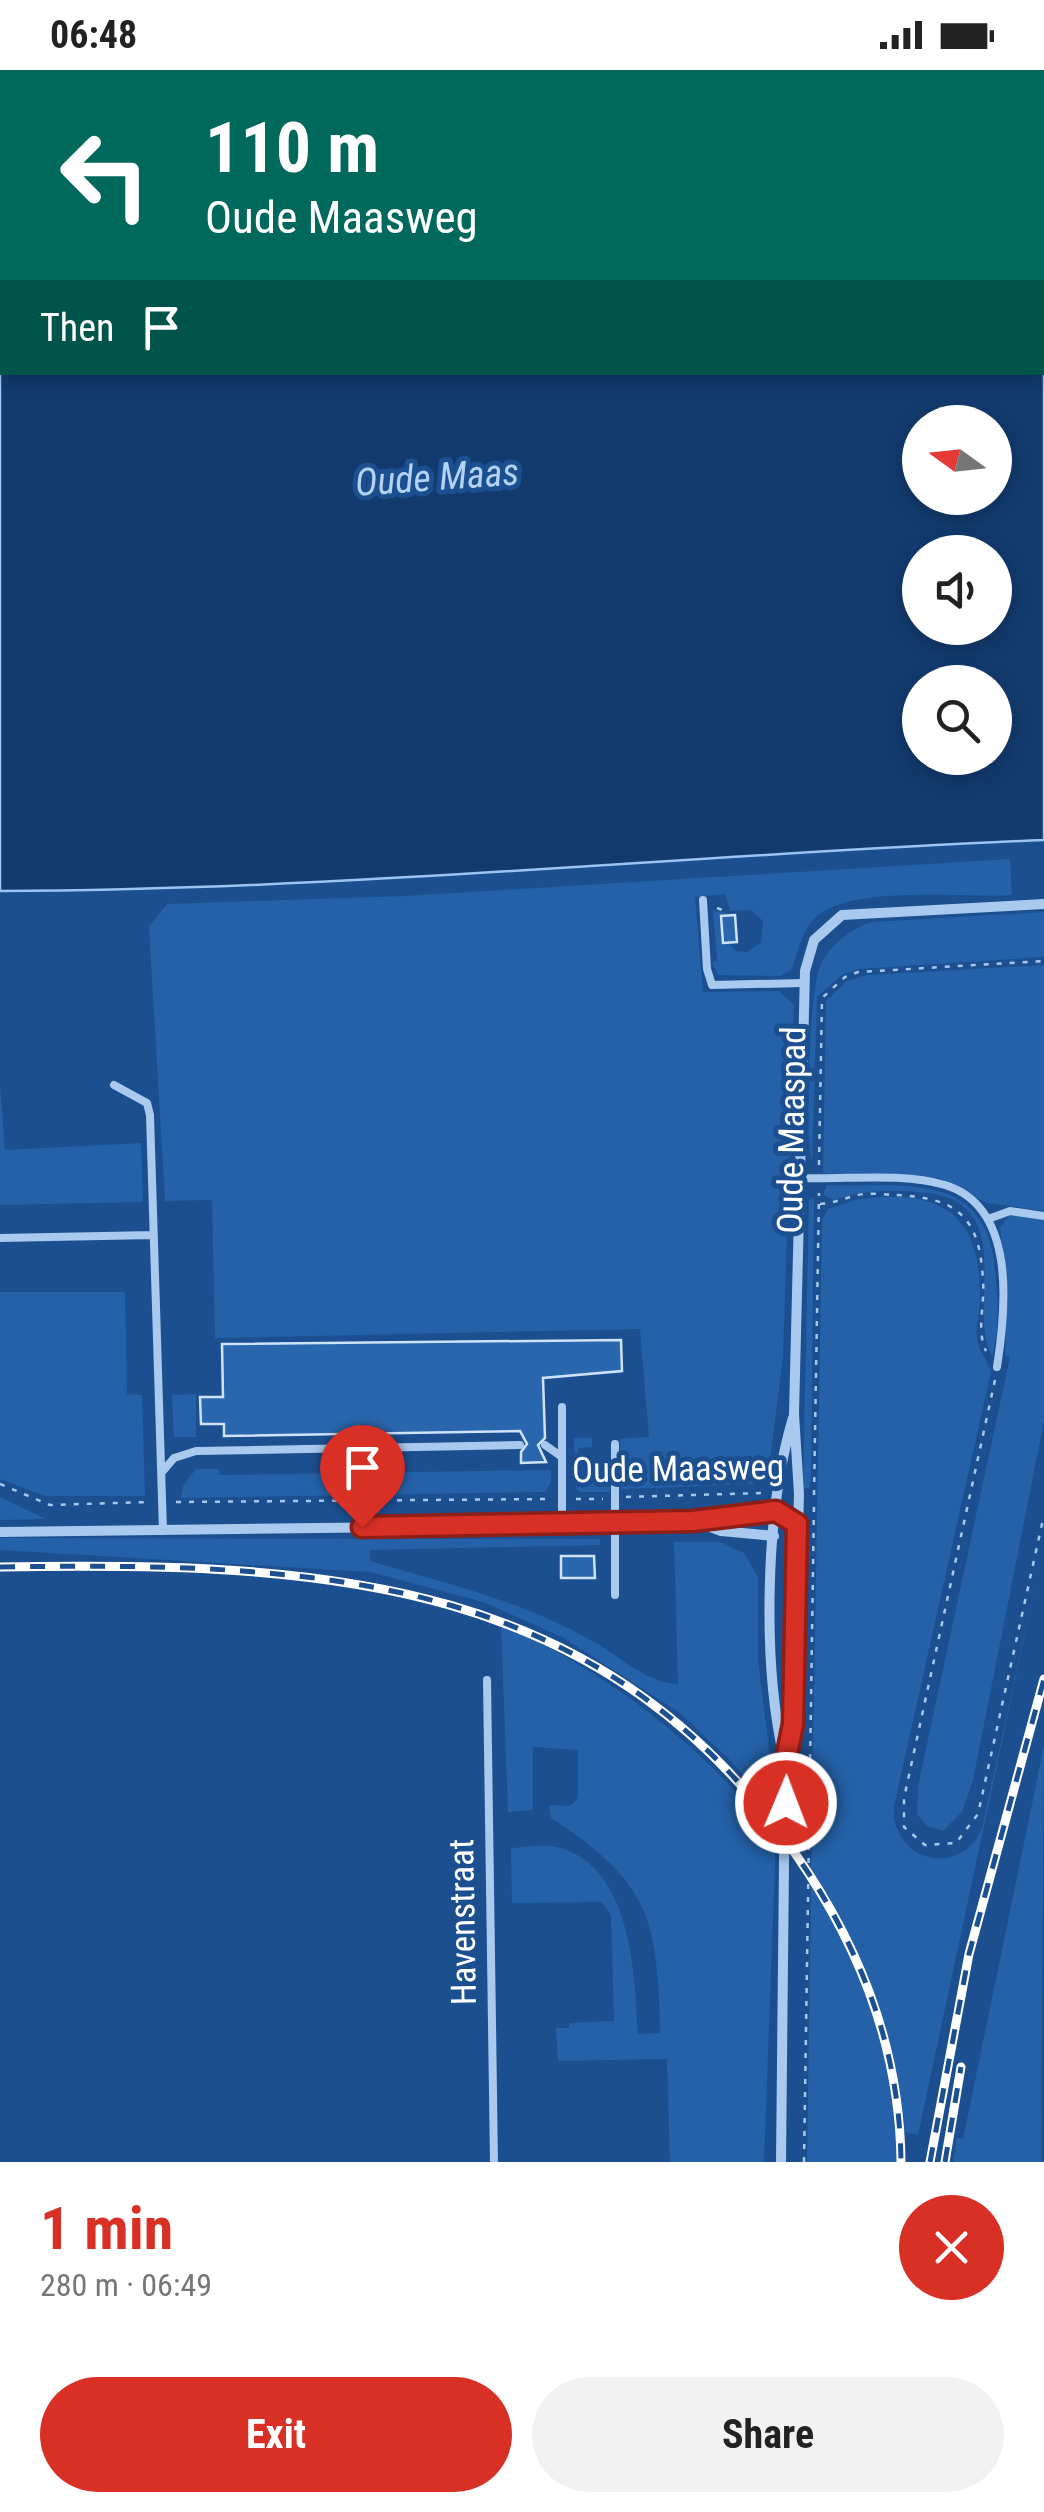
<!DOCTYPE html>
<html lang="en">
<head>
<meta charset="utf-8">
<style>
	body { margin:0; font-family:"Roboto Condensed",sans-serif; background:#f2f2f2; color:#222; height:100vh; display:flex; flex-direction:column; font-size:38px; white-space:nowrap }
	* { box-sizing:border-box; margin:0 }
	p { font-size:32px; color:#767676 }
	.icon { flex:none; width:55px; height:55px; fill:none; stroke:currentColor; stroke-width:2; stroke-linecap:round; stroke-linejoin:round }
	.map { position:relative; height:2092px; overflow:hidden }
	.drawer { display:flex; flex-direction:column; background:#fff; flex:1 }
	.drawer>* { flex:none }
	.guide { position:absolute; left:0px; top:0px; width:1045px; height:305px; box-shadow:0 5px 15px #0003; background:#00695c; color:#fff; overflow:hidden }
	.needle { width:65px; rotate:285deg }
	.tools { position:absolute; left:902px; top:335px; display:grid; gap:20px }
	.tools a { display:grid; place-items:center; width:110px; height:110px; border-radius:50%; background:#fff; box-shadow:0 5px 15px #0003; font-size:50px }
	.pin { position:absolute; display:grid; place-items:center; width:85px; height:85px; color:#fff; margin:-102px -42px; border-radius:50% 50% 50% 0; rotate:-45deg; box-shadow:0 0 10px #0007 }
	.pin .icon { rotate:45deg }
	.me { position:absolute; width:110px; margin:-55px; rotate:1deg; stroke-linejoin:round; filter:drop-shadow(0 0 8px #0008) }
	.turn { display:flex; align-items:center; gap:35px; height:210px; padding:0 40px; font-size:45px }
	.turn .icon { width:130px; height:130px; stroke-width:2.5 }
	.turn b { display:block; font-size:70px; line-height:85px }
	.then { display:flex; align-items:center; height:95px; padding:0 40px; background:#0003; gap:20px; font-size:38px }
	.round { display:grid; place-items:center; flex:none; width:105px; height:105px; border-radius:52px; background:#f2f2f2 }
	.overview { display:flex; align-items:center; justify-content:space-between; height:170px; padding:0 40px }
	h1 { font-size:60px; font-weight:700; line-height:75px; color:#d93025 }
	.primary-button { display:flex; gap:20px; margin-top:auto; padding:20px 40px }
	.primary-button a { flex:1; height:115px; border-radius:60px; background:#d93025; color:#fff; font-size:40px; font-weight:700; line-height:115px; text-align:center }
	.primary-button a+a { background:#f2f2f2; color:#222 }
	.status { display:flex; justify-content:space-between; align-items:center; height:70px; padding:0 50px; background:#fff; direction:ltr }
	.status svg { height:28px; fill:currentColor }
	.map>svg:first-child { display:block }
	.green { fill:#2461a8 }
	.water { fill:#123a6d; stroke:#9cc4f0; stroke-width:2.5; fill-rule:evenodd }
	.building { fill:#2a66ad; stroke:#cfe3fa; stroke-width:2.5 }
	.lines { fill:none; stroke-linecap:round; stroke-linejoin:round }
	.path { stroke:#a9c9ee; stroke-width:2.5; stroke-dasharray:5 8; stroke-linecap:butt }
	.service { stroke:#a9c9ee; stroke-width:8 }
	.minor { stroke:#a9c9ee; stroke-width:10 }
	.rail-casing { stroke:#fff; stroke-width:9 }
	.rail { stroke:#1b4f8f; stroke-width:5; stroke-dasharray:15; stroke-linecap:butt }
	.route-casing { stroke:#8d1f18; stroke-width:25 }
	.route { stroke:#d93025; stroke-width:18 }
	.labels { text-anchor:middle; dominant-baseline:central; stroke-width:10; stroke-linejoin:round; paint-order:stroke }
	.street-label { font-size:35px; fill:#fff; stroke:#1b4f8f }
	.water-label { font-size:38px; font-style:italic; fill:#b5d3f5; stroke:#1b4f8f }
</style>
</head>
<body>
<div class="status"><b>06:48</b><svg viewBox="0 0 49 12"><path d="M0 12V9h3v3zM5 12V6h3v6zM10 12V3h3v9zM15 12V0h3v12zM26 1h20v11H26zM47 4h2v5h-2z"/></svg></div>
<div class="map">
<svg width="1044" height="2092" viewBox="0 0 1044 2092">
	<rect width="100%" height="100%" fill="#1b4f8f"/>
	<path class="green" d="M0,0H337V2L2,6Z
		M1010,789L1012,825C962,829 847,813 813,850C800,864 798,884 791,900L780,906L718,905L712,892L717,891L713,841L728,843L721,846V866L736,881L747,882L761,873L763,851L751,840L730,841L725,824L695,827L703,922L779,921L794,935L783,1288L768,1406L757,1414L621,1419L620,1369L649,1367L640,1259L215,1268L212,1130L165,1131L149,857L167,834L405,826Z
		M1044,842V887L858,899L843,904L817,927L812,1091C804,1061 809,926 820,896C828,876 852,858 872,852Z
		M1044,895V1141L987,1133L938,1108L823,1103L826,931L847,911L867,905Z
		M0,1014L5,1080L141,1073L143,1132L0,1135Z
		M827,1115C903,1117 987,1099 995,1200C998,1228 1000,1259 992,1286C964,1237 1024,1128 918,1122C887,1120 862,1120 833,1130L823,1124Z
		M814,1127L811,1409L809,1418H803L809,1130Z
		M855,1130C938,1117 981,1141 980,1228C980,1243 974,1259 978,1274C981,1284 988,1292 991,1302L894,1736C890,1791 961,1809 982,1758L1044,1475L918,2065L905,2062C897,1964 864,1884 811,1801L822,1150L828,1139Z
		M1011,1144L1044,1150V1351L973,1710L962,1742L943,1761L927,1756L917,1744L918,1716L1010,1287L1005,1285L1007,1214L1000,1157Z
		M0,1222H125L127,1324L142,1325L145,1426H45L0,1409Z
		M196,1324V1367H174L172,1325Z
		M574,1368H592V1377L578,1378V1390L610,1395V1422H580L576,1418Z
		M196,1399H219L220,1405L551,1400V1412L545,1422L181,1428L183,1416Z
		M0,1427L46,1449L0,1450Z
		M0,1468L600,1469V1475L370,1480V1491C448,1514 524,1531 596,1573C623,1589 647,1613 678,1614L674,1472H720L744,1483L758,1507V1590L777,1743L730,1690L680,1643L562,1567L483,1532L370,1502L0,1480Z
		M501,1554C611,1604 701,1674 776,1768L764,2092H670L667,1989L558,1991L556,1958H569V1953L614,1951L611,1845L602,1832L512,1833L511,1778C525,1777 543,1774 557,1777C632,1795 635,1906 638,1964L660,1963C658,1848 649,1812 551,1748L549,1735L570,1736L578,1728V1680L533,1677V1740L508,1742Z
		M1044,1676L1041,2092H953L957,2068L963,2069Z
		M811,1813C862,1894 899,1996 896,2092H807Z"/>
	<path class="water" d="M724,0H1044V87L1042,2H721Z
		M0,40L2,302H1042L1044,113V770C696,784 349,820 0,821ZM995,352V428H920V352ZM920,482H995V558H920ZM920,612H995V688H920Z"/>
	<path class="building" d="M735,845L737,872L723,873L721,846Z
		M621,1270L622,1301L543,1308L545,1368L538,1375L546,1392L521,1393V1382L527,1374L520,1361L224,1366V1354H201L200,1327H223L222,1274Z
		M561,1486H594L595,1508H561Z"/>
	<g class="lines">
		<path class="path" d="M717,838L728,842
			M819,1095L822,928L845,907L858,902L1044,891
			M820,1134C835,1133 844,1128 858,1125C870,1122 885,1125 897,1125C960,1128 980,1149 983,1211C985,1235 976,1260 986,1281
			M995,1310L904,1728V1757L925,1775L956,1773L978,1744L1044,1445
			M0,1414L50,1435L148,1432
			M814,1425L819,1123
			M626,1427L763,1423
			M576,1429H603
			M176,1432L548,1429
			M804,2092L814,1433"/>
		<path class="service" d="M703,830L707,899L712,915L804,913
			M114,1015L147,1033L150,1045L163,1461
			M800,1108C845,1110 901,1102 945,1115C1017,1137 1006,1239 997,1297
			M988,1149L1010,1141L1044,1146
			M0,1168L153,1165
			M545,1375L562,1387V1455
			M562,1387V1337
			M163,1401L174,1388L196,1381L520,1375
			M615,1525V1374
			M487,1610L494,2092"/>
		<path class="minor" d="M694,1451L721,1461L774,1466
			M0,1462L562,1455L693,1451L776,1441L797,1454
			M784,1688C762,1593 765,1441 793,1348
			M781,2092L785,1693L793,1654L799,1424L794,1344L805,901L814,870L842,845L1044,834"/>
		<g class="rail-casing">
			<path id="rail" d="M0,1497C323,1492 610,1503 807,1801C865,1889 900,1985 901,2092
				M930,2092L969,1884L1044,1609
				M945,2092L961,1997"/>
		</g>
		<use href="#rail" class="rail"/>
	</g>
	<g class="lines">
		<g class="route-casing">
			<path id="route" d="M362,1457L693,1451L776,1441L797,1454L793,1654L785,1694L786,1733"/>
		</g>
		<use href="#route" class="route"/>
	</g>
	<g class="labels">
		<g class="street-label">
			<text transform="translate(792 1060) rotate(-89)">Oude Maaspad</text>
			<text transform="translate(678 1399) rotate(-1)">Oude Maasweg</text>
			<text transform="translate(463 1852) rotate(-91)">Havenstraat</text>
		</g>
		<g class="water-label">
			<text transform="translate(437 407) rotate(-4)">Oude Maas</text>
		</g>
	</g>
</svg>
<div class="tools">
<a><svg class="needle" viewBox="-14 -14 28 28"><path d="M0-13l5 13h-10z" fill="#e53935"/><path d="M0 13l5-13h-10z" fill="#767676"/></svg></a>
<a><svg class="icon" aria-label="sound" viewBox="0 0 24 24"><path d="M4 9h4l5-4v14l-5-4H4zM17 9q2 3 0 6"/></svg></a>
<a><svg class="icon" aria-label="search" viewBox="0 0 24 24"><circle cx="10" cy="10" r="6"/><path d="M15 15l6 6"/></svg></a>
</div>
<div class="pin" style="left:362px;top:1457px;background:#d93025"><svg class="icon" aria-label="arrive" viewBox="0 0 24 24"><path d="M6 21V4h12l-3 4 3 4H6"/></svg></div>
<svg class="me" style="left:786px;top:1733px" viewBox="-20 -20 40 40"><circle r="17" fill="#d93025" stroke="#fff" stroke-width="3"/><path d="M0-11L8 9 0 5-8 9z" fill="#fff"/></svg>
<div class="guide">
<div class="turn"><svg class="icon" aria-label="left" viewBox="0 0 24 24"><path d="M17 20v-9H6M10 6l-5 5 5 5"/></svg><div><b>110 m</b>Oude Maasweg</div></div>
<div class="then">Then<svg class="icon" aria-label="arrive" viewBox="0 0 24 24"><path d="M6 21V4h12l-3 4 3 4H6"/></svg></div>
</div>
</div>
<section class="drawer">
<div class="overview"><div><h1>1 min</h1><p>280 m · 06:49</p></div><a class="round" style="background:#d93025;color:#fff"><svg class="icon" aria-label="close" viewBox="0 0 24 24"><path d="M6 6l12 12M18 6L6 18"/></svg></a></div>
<div class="primary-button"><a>Exit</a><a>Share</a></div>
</section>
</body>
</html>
